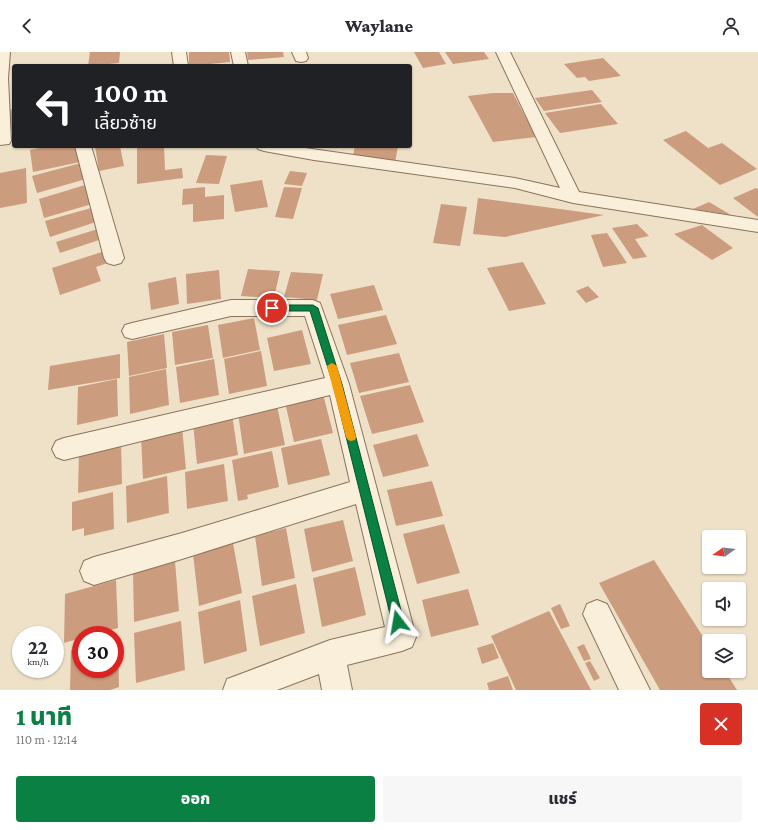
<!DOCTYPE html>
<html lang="th">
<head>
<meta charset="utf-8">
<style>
	body { margin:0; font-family:"Crimson Pro","Noto Sans Thai",serif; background:#f7f7f7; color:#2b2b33; height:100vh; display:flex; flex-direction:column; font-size:15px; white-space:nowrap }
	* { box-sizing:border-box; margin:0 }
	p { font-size:13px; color:#7c7c81 }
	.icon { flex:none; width:22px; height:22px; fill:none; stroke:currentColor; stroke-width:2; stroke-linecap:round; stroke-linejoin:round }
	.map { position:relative; height:638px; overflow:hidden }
	.sheet { display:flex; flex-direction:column; background:#fff; flex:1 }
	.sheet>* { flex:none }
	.top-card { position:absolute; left:12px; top:12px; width:400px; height:84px; border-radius:4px; box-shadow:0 1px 3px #0004; background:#202124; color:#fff; overflow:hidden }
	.needle { width:26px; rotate:256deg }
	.buttons { position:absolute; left:702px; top:478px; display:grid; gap:8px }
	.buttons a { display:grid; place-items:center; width:44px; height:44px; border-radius:4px; background:#fff; box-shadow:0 1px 3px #0004; font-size:20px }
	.speed { position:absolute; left:12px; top:574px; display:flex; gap:8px; font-size:20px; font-weight:700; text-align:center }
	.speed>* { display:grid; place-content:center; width:52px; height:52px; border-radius:50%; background:#fff; box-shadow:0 1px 3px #0004; line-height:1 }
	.speed small { font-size:10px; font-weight:400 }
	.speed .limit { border:6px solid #d22; background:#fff; color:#111 }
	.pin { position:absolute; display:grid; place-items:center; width:34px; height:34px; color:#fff; margin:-17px; border:2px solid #fff; border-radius:50%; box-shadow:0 1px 4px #0007 }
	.me { position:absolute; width:44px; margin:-22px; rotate:346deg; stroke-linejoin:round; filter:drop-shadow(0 0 3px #0008) }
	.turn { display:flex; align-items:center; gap:14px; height:84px; padding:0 16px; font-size:18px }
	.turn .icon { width:52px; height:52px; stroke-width:2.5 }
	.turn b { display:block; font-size:28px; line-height:34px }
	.round { display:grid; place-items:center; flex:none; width:42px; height:42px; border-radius:4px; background:#f7f7f7 }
	.summary { display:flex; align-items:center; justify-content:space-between; height:68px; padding:0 16px }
	h1 { font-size:24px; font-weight:800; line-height:30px; color:#0b8043 }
	.cta { display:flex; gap:8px; margin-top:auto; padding:8px 16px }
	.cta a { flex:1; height:46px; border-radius:4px; background:#0b8043; color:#fff; font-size:16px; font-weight:800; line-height:46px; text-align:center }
	.cta a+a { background:#f7f7f7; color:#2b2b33 }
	header { display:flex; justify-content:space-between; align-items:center; height:52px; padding:0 16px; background:#fff; font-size:18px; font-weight:800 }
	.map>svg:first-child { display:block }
	.building { fill:#cc9c7e }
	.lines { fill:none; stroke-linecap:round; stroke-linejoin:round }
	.minor-casing { stroke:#8a735d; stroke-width:2 }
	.minor { fill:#f9efdb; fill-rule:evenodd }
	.route { fill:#0b8043; stroke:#07532c }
	.slow { fill:#f59e0b }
</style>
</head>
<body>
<header><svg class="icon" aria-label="back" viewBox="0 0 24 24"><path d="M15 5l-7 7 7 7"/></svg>Waylane<svg class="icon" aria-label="person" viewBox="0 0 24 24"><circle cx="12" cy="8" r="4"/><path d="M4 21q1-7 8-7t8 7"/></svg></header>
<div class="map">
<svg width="758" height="638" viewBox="0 0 758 638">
	<rect width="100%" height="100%" fill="#eee1c8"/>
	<path class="building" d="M90,0H120L119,11L88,14Z
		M189,0H229L230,10L189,14Z
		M247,0H283L284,5L248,8Z
		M414,0H439L446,12L423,16Z
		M445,0H484L489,7L453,12Z
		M603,6L621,24L589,29L585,25L577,26L564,12Z
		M592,38L602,50L544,59L535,46Z
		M493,41H513L536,85L493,90L468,44Z
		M601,52L618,72L560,81L545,61Z
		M14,57V78L7,80L9,58Z
		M686,79L708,96L722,91L757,117L720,133L663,88Z
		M49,94H77L80,110L33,120L30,98Z
		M95,94H120L124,114L99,119Z
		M137,94H164L165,118L182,116L183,126L137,132Z
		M355,94H398L395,111L352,108Z
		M206,103L227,104L219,132L196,131Z
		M81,111L86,127L37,141L32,124Z
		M26,116L27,151L0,156V121Z
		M290,119L307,121L302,134L284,132Z
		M262,128L268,155L235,160L230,133Z
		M85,133L92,152L44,166L39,147Z
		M205,135V145L224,143V167L193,170V152L182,153L183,137Z
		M284,135L302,136L293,167L275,165Z
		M756,136L758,137V165L733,146Z
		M478,146L604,163L505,185L473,182Z
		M709,150L731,163L693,157Z
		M441,152L467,155L460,194L433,191Z
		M91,156L96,170L50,185L45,169Z
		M637,172L649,184L635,187L647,205L633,207L612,176Z
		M702,173L733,196L712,208L674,182Z
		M101,176L105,186L60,201L56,190Z
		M607,181L627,211L603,215L591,183Z
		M105,199L110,210L96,215L101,229L60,243L52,216Z
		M523,210L546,252L509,259L487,216Z
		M248,217L280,219L274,246L241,244Z
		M219,218L221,247L187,252L186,222Z
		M291,220L323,222L317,248L284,245Z
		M176,225L179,252L151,258L148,231Z
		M374,233L383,258L338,267L330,242Z
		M588,234L599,245L586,251L576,239Z
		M386,263L397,292L347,303L338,273Z
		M254,266L260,298L223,306L218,273Z
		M208,273L213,306L175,313L172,280Z
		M302,278L311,312L274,319L267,286Z
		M164,282L167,316L129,324L127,290Z
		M261,299L267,334L229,342L224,307Z
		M399,301L409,330L359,341L350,311Z
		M120,302V326L48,338L50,314Z
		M214,307L219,343L180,351L176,315Z
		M166,317L169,353L130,362L129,325Z
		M117,327L118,364L77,373L78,335Z
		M410,333L424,370L372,382L360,344Z
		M323,342L333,381L294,390L285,350Z
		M277,353L285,393L244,402L238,361Z
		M232,362L238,403L197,412L193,371Z
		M182,375L186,417L143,427L141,384Z
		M417,382L429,414L383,425L373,393Z
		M321,387L330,423L288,433L281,396Z
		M121,388L122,432L78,441L79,398Z
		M272,399L279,435L247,443L248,447L238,449L232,408Z
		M224,412L228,449L187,457L185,420Z
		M167,424L169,461L127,471L126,434Z
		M432,429L443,464L396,474L387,438Z
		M113,440L114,477L84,484V476L72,479V450Z
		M343,468L353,509L312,520L304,477Z
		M444,472L460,521L417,532L403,482Z
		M286,476L295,526L262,534L255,484Z
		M233,491L242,541L199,554L193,502Z
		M654,508L709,594V619H725L737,638H660L599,531Z
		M175,509L179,559L134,570L133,520Z
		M355,515L366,563L322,575L313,526Z
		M116,528L118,576L92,583H81V586L64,591L65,542Z
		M296,532L305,581L260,594L252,544Z
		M468,537L479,573L431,585L422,548Z
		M240,548L247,599L204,612L198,560Z
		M560,552L570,574L561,577L551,556Z
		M549,559L591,638H516L491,584Z
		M181,569L185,618L136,631L134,581Z
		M118,585L119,635L110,638H70L71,598L81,595V617H115V586Z
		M493,591L499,606L482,612L477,596Z
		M584,592L591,607L584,609L577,595Z
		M590,609L600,626L594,629L585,611Z
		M508,624L513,638H489L487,631Z"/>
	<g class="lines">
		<g class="minor-casing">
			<path id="minor" d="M0,0H10L8,26L11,89L9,92L0,93Z
				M172,0H186L188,14H174Z
				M231,0H245L248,14H234Z
				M292,0H306L308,6L306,9L301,10L296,9Z
				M496,0H510L579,140L758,168V180L573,151L515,136L314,108L264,99L258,97L256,94H291L515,126L560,136Z
				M75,94H91L124,206L121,211L114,213L107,211L104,206Z
				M231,248H313L320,251L349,332L416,585L412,595L402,599L347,613L352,638H322L319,622L277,638H223L227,627L238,623L330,588L385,575L356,452L182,507L94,533L84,529L80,519L84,509L94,505L182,481L350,430L330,343L64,408L56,405L52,397L56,389L64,386L325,326L305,264H231L132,287L125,285L122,279L125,273L132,271Z
				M597,548L607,552L650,638H619L583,562L587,552Z"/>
		</g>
		<use href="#minor" class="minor"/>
	</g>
	<path class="route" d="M272,253H313L318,256L342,332L404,570L402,574L398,576L394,574L392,570L333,332L310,259H272L268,256Z"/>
	<path class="slow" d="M332,311L337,314L356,385L355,388L351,389L348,388L346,385L327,314Z"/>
</svg>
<div class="buttons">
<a><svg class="needle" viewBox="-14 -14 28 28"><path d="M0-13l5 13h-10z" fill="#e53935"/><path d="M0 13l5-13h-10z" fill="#7c7c81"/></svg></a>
<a><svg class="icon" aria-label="sound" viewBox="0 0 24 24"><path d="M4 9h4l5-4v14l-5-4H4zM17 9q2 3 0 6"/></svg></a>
<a><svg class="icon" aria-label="layers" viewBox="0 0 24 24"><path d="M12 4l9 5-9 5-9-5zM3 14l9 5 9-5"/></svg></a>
</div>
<div class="speed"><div>22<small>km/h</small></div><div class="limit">30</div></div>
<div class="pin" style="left:272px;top:256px;background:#d93025"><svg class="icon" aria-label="arrive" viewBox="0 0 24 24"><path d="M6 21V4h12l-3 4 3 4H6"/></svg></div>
<svg class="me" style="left:398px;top:570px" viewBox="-20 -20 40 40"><path d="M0-17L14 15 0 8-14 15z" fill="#0b8043" stroke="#fff" stroke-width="4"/></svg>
<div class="top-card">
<div class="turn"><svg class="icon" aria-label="left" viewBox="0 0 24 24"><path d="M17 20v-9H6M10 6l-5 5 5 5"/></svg><div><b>100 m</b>เลี้ยวซ้าย</div></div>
</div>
</div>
<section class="sheet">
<div class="summary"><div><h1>1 นาที</h1><p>110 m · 12:14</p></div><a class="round" style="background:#d93025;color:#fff"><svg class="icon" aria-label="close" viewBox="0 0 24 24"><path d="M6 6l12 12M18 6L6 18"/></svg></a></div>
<div class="cta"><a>ออก</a><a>แชร์</a></div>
</section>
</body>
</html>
